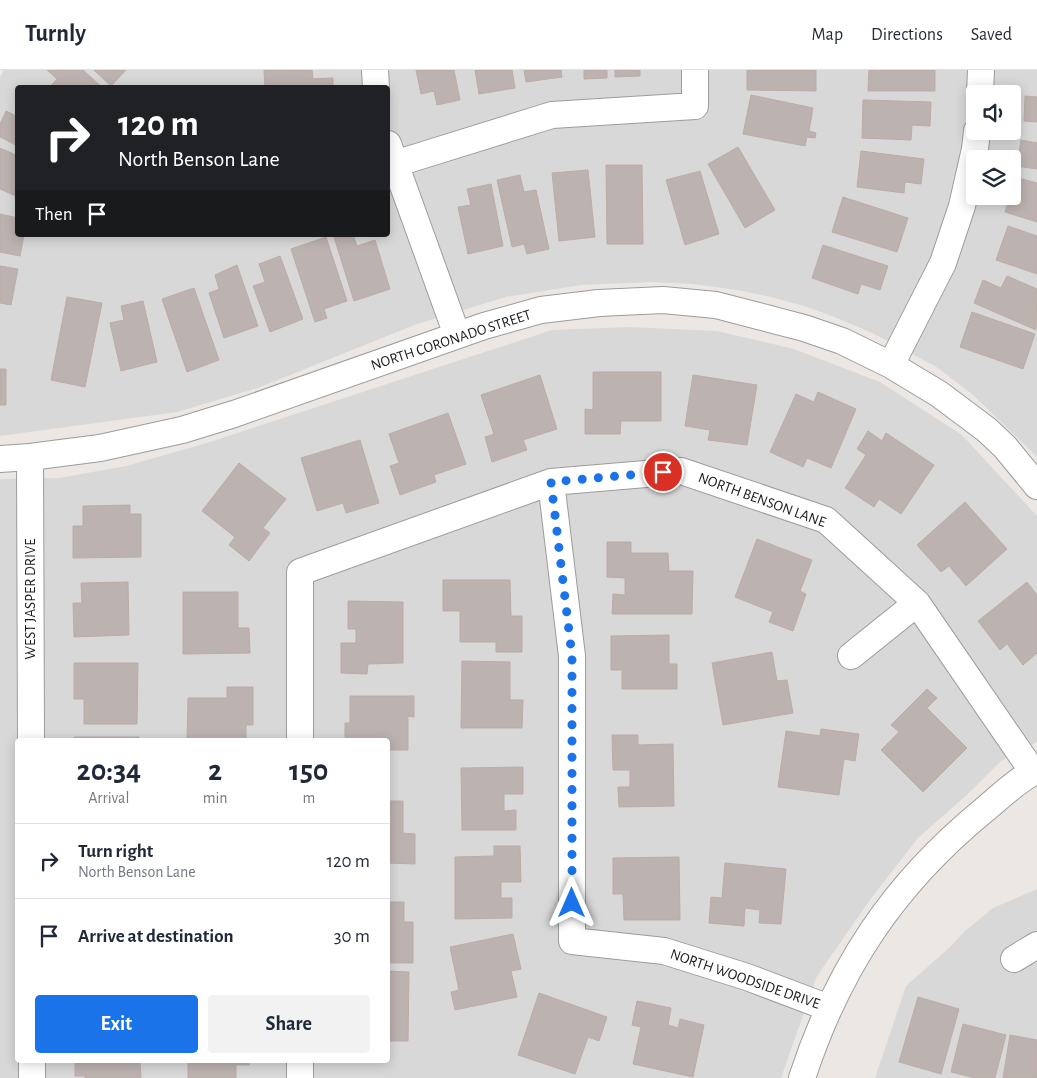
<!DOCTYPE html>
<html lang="en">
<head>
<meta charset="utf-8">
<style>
	body { margin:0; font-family:"Alegreya Sans",sans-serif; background:#f2f2f3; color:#1f2937; height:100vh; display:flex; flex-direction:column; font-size:19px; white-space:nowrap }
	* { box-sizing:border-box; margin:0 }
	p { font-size:16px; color:#747a83 }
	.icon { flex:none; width:28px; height:28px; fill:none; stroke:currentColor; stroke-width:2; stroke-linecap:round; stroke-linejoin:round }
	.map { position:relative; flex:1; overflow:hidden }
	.side { position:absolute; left:15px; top:668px; width:375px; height:325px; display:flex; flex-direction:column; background:#fff; border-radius:5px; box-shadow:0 2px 12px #0003 }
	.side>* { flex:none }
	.banner { position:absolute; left:15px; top:15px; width:375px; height:152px; border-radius:5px; box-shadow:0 2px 12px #0003; background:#202124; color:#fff; overflow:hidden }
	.buttons { position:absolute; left:966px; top:15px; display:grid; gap:10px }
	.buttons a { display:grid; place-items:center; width:55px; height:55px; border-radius:5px; background:#fff; box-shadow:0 2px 12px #0003; font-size:25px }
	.pin { position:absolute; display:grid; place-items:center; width:42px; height:42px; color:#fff; margin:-21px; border:2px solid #fff; border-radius:50%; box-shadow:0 1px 5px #0007 }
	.me { position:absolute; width:55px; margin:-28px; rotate:0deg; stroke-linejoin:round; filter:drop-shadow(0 0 4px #0008) }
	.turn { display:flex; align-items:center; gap:18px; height:105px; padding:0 20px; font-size:22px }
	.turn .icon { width:65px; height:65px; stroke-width:2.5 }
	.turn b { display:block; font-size:35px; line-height:42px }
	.then { display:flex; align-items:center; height:48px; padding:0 20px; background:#0003; gap:10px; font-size:19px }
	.eta { display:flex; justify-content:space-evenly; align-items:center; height:85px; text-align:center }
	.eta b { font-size:30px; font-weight:700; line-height:35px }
	.primary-button { display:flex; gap:10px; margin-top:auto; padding:10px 20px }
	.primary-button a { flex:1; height:58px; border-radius:5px; background:#1a73e8; color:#fff; font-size:20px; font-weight:700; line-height:58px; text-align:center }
	.primary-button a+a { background:#f2f2f3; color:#1f2937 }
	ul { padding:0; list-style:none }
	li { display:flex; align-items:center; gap:15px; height:75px; padding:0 20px; border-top:1px solid #e0e1e3 }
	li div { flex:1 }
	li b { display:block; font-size:19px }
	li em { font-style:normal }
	header { display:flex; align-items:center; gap:30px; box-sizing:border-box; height:70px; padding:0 25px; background:#fff; border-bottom:1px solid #e0e1e3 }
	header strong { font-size:24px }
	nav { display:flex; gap:28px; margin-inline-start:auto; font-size:18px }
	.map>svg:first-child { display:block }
	.residential { fill:#d9d8d8; fill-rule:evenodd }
	.building { fill:#bcb2af; stroke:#bcaca6 }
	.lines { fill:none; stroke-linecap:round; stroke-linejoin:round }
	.minor-casing { stroke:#9c9c9c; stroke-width:28 }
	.minor { stroke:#fff; stroke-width:26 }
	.route { stroke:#1a73e8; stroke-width:9; stroke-dasharray:0 16.2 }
	.labels { text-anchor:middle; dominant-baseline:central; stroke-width:5; stroke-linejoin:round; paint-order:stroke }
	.street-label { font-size:15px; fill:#1b1b1b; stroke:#fff }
</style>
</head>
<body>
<header>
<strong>Turnly</strong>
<nav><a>Map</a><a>Directions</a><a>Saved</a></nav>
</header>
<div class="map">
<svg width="1037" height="1008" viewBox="0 0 1037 1008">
	<rect width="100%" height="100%" fill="#ece7e2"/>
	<path class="residential" d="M4,0H1037V387L972,324L935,296L872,263L837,248L804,236L771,227L737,220L693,214L651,212L581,215L506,227L417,254L258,318L177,342L0,366V7ZM18,18H388V165H18ZM975,24H1012V61H975ZM975,89H1012V126H975Z
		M629,257L717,261L794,279L880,312L962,365L1037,446V672L1001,691L970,722L918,768L872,827L817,906L781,1008H0V409L59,408L126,396L210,372L552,260ZM18,670H388V990H18Z
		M1037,819V1008H875L906,916L950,877L965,861L993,838Z"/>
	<path class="building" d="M47,0H83L103,18H49L57,9Z
		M94,0H126L111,16Z
		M264,0H312L313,9L333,8V18H265Z
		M416,0H454L460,30L437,35L434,21L421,24Z
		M475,0H512L515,18L479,24Z
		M524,0H561L562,7L526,12Z
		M584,0H607V8L584,9Z
		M615,0H640V6L615,7Z
		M747,0H816V21L747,20Z
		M869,0H935V21H868Z
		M751,25L813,38L809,61L816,63L815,68L807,67L805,76L743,64Z
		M1025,26L1037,27V52L1024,51Z
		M863,30L931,32L930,56L912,55L911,70L862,68Z
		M6,41L18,47V76L0,67V54Z
		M1021,70L1037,73V99L1017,96Z
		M738,77L775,140L745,158L708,94Z
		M0,78L18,86V127L0,119Z
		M861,81L924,89L921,114L905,112L904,123L857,117Z
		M606,95H642L643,174H607Z
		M588,100L595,167L559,171L552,103Z
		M700,101L719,164L685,175L666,110Z
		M520,105L524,122L536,120L549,179L527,184L524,174L512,177L497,110Z
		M1015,107L1037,113V152L1005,142L1010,126H1012V117Z
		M491,114L503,176L468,184L458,137L471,135L467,119Z
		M843,127L908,148L897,182L832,162Z
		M0,144L18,148V165H24L20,186L0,182Z
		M1008,156L1037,166V204L996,190Z
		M341,165H353L357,176L375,170L390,219L354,231L334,167Z
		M326,167L347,231L324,239L327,248L315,252L291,179Z
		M823,175L888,196L880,220L861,214L858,224L812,208Z
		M280,186L303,249L270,262L253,216L265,212L259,194Z
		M237,195L258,256L224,268L209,223L219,219L215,205Z
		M0,196L18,199L11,235L0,233Z
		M1007,206L1037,219L1036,260L974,233L983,210L1001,218Z
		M194,218L219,290L187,302L162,229Z
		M67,227L102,233L85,317L51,310Z
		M143,231L157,292L121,301L110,253L124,250L121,236Z
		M972,242L1035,264L1023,299L960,277Z
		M0,299H6V335H0Z
		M593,302H661V351H621L620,364H585V339L593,340Z
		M540,305L557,359L523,370L527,380L492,392L485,367L494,364L481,325Z
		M693,305L757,315L747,375L708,370L710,360L685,356Z
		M818,322L856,339L831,398L807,388L803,397L770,382L796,324L814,332Z
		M448,343L466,394L434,405L436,412L400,425L390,396L399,393L389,364Z
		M868,361L882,371L886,363L934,395L901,444L879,429L874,437L845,418L866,385L857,379Z
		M360,370L379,433L346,443L343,433L317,441L301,388Z
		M239,393L286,429L263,458L270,463L249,491L229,475L235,467L202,441Z
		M965,432L1007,479L966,516L949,496L941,502L917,475Z
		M130,435V444H141V487L73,488V456H83V436Z
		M757,469L812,490L800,521L806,524L793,561L769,552L773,542L735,527Z
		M607,472H631V483H668L669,501H693L692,544H612L613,524L625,525V508L607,507Z
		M443,510H510L511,546H522V582H496V572H460V541H443Z
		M128,512L129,565L74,567L73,533H82L81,513Z
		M1027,512L1037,525V583L1023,595L1007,574L1000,580L978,551Z
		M183,522H238V558H249L250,583L183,584Z
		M348,531L403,532V593L368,594L367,604L341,603V573H356V559H348Z
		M669,565V594H677V619H622V600H611V566Z
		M772,582L777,611L787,610L793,643L723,655L712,593Z
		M462,591L510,592V630H523L522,658H461Z
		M74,593H138L137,654H84V629H74Z
		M227,617H253V655H246V670H187L188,628H227Z
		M927,619L937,628L927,638L967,678L923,722L881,680L899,662L891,655Z
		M350,626H414V647L408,646V680H388V670H345V653H350Z
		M821,659L859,664L855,691L844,689L839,725L778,717L786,661L820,666Z
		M612,665H638V675L673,674L674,736L619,737L618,717H630V700H613Z
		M74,667H139V670H74Z
		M523,697V724H504V741L516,740V760H462L461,698Z
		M388,731H403V763L415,764V794L388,793Z
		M494,776H520L521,812H501V828H512V848L455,849V787L494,786Z
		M679,787L680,850H624L623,824H613V788Z
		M725,793L786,799L781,854L759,853L760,840L745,838L744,856L709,853L711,827L722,828Z
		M388,832H404V852H413V893H388Z
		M513,864L521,899L511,901L517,927L455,940L451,922L459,920L450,877Z
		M388,901L409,902L408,971H388Z
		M539,923L607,947L599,971L588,967L575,1004L518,985Z
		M918,927L959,939L941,1004L899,992Z
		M637,931L671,938L668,955L678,958L680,949L704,955L693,1007L633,994L641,957L632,955Z
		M963,954L1006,965L995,1008H975L951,1002Z
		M1010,965L1037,970V1008H1003Z
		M75,990H140L141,1008H85V1006H75Z
		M188,990H249V995H236V1008H188Z"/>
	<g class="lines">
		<g class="minor-casing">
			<path id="minor" d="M375,0L376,18
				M980,24L981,0
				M388,74L457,265
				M388,96L552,45L695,36V0
				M891,295L943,193L962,136L975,79L977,61
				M30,387L31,670
				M0,389L30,387L100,378L182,360L234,344L484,256L541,240L599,233L663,230L716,235L804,258L842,271L891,295L939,324L987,360L1005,377L1037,416
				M551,412L572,586V871L664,881L747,907L829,938
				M851,586L917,533
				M300,670V502L551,412L681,401L826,450L917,533L1033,702
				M1014,889L1037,875
				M32,990V1008
				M300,990V1008
				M802,1008C838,898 893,815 983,741C1000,727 1017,710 1037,700"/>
		</g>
		<use href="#minor" class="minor"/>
	</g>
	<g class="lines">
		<path class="route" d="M572,833V586L551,412L663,402"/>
	</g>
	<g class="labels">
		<g class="street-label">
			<text transform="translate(451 270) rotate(-18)">NORTH CORONADO STREET</text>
			<text transform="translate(762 430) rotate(20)">NORTH BENSON LANE</text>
			<text transform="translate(30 529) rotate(-90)">WEST JASPER DRIVE</text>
			<text transform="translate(745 909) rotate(19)">NORTH WOODSIDE DRIVE</text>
		</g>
	</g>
</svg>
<div class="buttons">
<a><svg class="icon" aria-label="sound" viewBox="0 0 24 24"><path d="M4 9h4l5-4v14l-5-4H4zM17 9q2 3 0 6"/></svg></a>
<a><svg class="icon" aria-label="layers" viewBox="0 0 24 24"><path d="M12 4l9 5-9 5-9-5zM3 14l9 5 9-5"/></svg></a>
</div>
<div class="pin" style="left:663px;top:402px;background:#d93025"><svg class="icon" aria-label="arrive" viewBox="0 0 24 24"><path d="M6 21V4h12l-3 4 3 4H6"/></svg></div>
<svg class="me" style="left:572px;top:833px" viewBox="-20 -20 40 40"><path d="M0-17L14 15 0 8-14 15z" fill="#1a73e8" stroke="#fff" stroke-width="4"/></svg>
<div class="banner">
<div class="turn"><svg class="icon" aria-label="right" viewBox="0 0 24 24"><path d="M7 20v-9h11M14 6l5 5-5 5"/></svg><div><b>120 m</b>North Benson Lane</div></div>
<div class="then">Then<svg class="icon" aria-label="arrive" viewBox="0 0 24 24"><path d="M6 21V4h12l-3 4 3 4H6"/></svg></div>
</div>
<section class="side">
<div class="eta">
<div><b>20:34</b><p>Arrival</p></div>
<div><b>2</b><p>min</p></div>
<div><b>150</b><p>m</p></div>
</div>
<ul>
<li><svg class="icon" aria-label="right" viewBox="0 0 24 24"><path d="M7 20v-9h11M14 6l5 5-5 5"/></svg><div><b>Turn right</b><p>North Benson Lane</p></div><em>120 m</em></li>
<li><svg class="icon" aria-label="arrive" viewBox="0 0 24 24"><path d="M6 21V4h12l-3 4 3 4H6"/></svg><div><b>Arrive at destination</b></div><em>30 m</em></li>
</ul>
<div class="primary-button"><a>Exit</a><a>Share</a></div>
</section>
</div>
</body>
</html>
